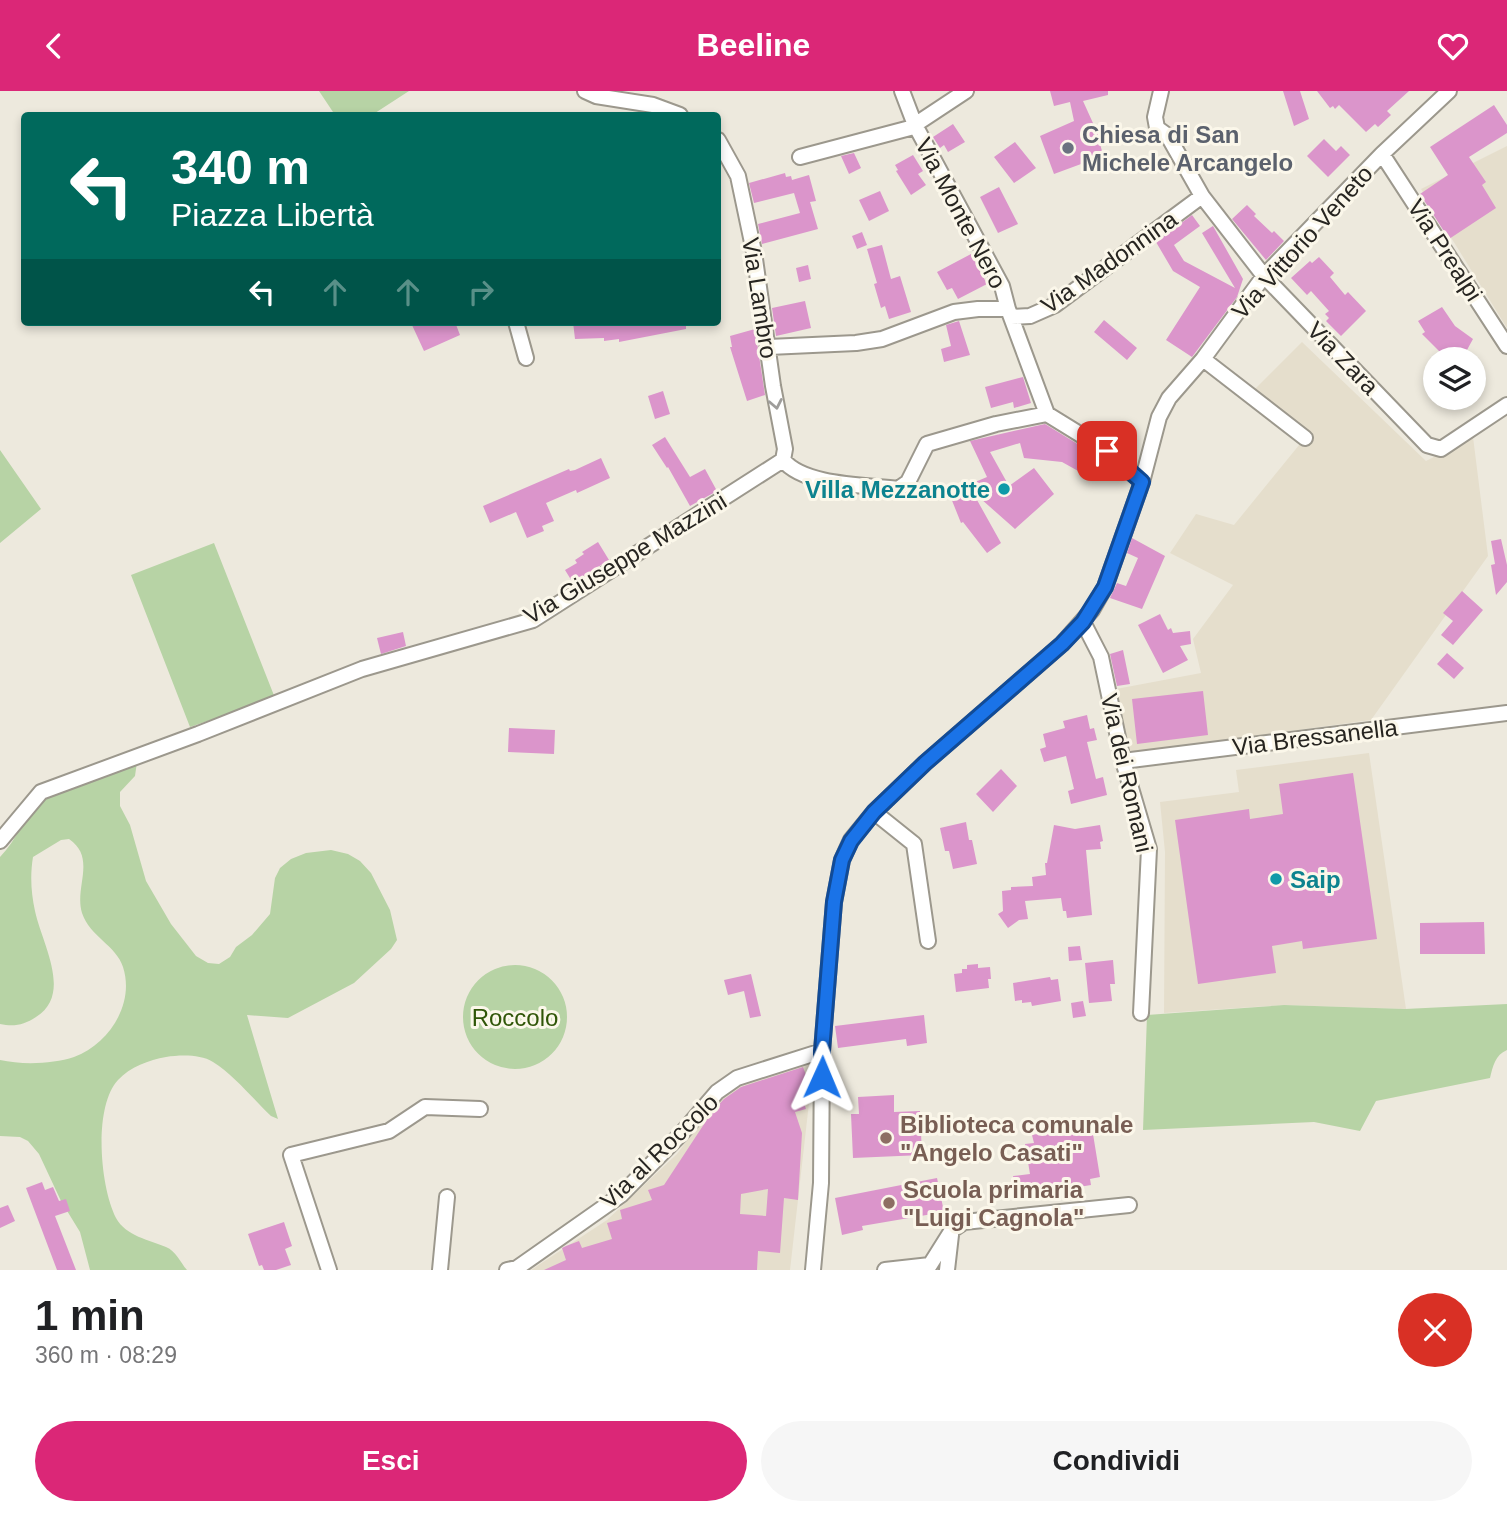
<!DOCTYPE html>
<html lang="it">
<head>
<meta charset="utf-8">
<style>
	body { margin:0; font-family:Helvetica,sans-serif; background:#f6f6f6; color:#202124; height:100vh; display:flex; flex-direction:column; font-size:26px; white-space:nowrap }
	* { box-sizing:border-box; margin:0 }
	p { font-size:23px; color:#757577 }
	.icon { flex:none; width:38px; height:38px; fill:none; stroke:currentColor; stroke-width:2; stroke-linecap:round; stroke-linejoin:round }
	.map { position:relative; height:1179px; overflow:hidden }
	.drawer { display:flex; flex-direction:column; background:#fff; flex:1 }
	.drawer>* { flex:none }
	.hud { position:absolute; left:21px; top:21px; width:700px; height:214px; border-radius:7px; box-shadow:0 4px 10px #0003; background:#00695c; color:#fff; overflow:hidden }
	.tools { position:absolute; left:1423px; top:256px; display:grid; gap:14px }
	.tools a { display:grid; place-items:center; width:63px; height:63px; border-radius:50%; background:#fff; box-shadow:0 4px 10px #0003; font-size:35px }
	.pin { position:absolute; display:grid; place-items:center; width:60px; height:60px; color:#fff; margin:-30px; border-radius:14px; box-shadow:0 4px 10px #0006 }
	.me { position:absolute; width:77px; margin:-38px; rotate:1deg; stroke-linejoin:round; filter:drop-shadow(0 0 5px #0008) }
	.turn { display:flex; align-items:center; gap:24px; height:147px; padding:0 35px; font-size:32px }
	.turn .icon { width:91px; height:91px; stroke-width:2.5 }
	.turn b { display:block; font-size:49px; line-height:60px }
	.lanes { display:flex; align-items:center; height:66px; padding:0 35px; background:#0003; justify-content:center; gap:35px; direction:ltr }
	.lanes .off { opacity:.35 }
	.round { display:grid; place-items:center; flex:none; width:74px; height:74px; border-radius:37px; background:#f6f6f6 }
	.headline { display:flex; align-items:center; justify-content:space-between; height:119px; padding:0 35px }
	h1 { font-size:42px; font-weight:800; line-height:52px }
	.cta { display:flex; gap:14px; margin-top:auto; padding:14px 35px }
	.cta a { flex:1; height:80px; border-radius:42px; background:#db2777; color:#fff; font-size:28px; font-weight:800; line-height:80px; text-align:center }
	.cta a+a { background:#f6f6f6; color:#202124 }
	header { display:flex; justify-content:space-between; align-items:center; height:91px; padding:0 35px; background:#db2777; color:#fff; font-size:32px; font-weight:800 }
	.map>svg:first-child { display:block }
	.built { fill:#e5decc }
	.green { fill:#b7d3a5 }
	.building { fill:#db95cb; fill-rule:evenodd }
	.lines { fill:none; stroke-linecap:round; stroke-linejoin:round }
	.minor-casing { stroke:#9c988d; stroke-width:18 }
	.minor { stroke:#fff; stroke-width:14 }
	.oneway { stroke:#9e9d9b }
	.route-casing { stroke:#114b97; stroke-width:18 }
	.route { stroke:#1a73e8; stroke-width:12 }
	.worship-dot { fill:#6b7280; stroke:#fbf7ea; stroke-width:2.5 }
	.culture-dot { fill:#0f9aa8; stroke:#fbf7ea; stroke-width:2.5 }
	.education-dot { fill:#8d6e63; stroke:#fbf7ea; stroke-width:2.5 }
	.labels { text-anchor:middle; dominant-baseline:central; stroke-width:6; stroke-linejoin:round; paint-order:stroke }
	.worship-label { font-size:24px; font-weight:bold; fill:#5b616d; stroke:#fbf7ea; text-anchor:start }
	.street-label { font-size:24px; fill:#272521; stroke:#fbf7ea }
	.culture-label { font-size:24px; font-weight:bold; fill:#0d838f; stroke:#fbf7ea; text-anchor:end }
	.park-label { font-size:24px; fill:#305608; stroke:#fbf7ea }
	.education-label { font-size:24px; font-weight:bold; fill:#785e54; stroke:#fbf7ea; text-anchor:start }
</style>
</head>
<body>
<header><svg class="icon" aria-label="back" viewBox="0 0 24 24"><path d="M15 5l-7 7 7 7"/></svg>Beeline<svg class="icon" aria-label="heart" viewBox="0 0 24 24"><path d="M12 20l-8-8c-3-5 5-10 8-4 3-6 11-1 8 4z"/></svg></header>
<div class="map">
<svg width="1507" height="1179" viewBox="0 0 1507 1179">
	<rect width="100%" height="100%" fill="#ede9dd"/>
	<path class="built" d="M1507,55V237L1421,98Z
		M1302,251L1426,370L1473,346L1488,465L1371,629L1128,662L1116,598L1201,582L1193,548L1233,494L1170,462L1196,423L1234,434L1304,348L1255,298Z
		M1369,662L1406,918L1284,914L1164,922L1165,761L1160,711L1239,701L1236,679Z
		M814,968L790,1179H531L607,1129L677,1063L730,993Z"/>
	<path class="green" d="M319,0H409L372,24H335Z
		M0,359L41,418L0,452Z
		M214,452L275,607L190,636L131,484Z
		M137,671L135,685L120,701V715L130,734L146,790L171,833L196,865L208,872L219,873L230,866L236,856L252,844L270,823L275,787L280,777L291,768L306,762L331,759L348,763L360,770L371,782L390,819L397,849L391,858L354,892L288,927L247,924L278,1028L271,1025C253,1008 234,984 213,971C200,963 180,964 166,966C149,969 130,976 118,989C93,1016 100,1096 116,1127C126,1145 149,1149 166,1156C176,1160 180,1171 187,1179H90L80,1141L61,1110L39,1063L28,1050L20,1046L0,1045V969C22,974 53,973 74,966C109,953 135,913 123,876C116,854 90,846 82,822C74,796 97,767 69,748L61,749L33,766C30,784 31,802 35,820C42,853 73,903 36,926C24,934 14,936 0,933V766C17,749 24,725 41,708C50,698 119,677 137,671Z
		M463 926a52 52 0 1 1 104 0a52 52 0 1 1-104 0Z
		M1507,913V959C1495,964 1493,975 1490,987L1376,1010L1360,1040L1314,1031L1143,1039L1147,924L1284,914L1405,918Z"/>
	<path class="building" d="M1050,0H1108V4L1083,10L1102,52L1100,53L1102,60L1098,61L1100,66L1054,83L1040,45L1074,30L1070,11L1054,15Z
		M1283,0H1300L1309,28L1294,35Z
		M1317,0H1409L1387,20L1391,24L1378,36L1375,33L1366,41L1339,14L1335,18L1333,15L1330,17Z
		M1494,14L1507,34V42L1469,66L1486,91L1482,94L1496,117L1449,148L1420,103L1448,84L1430,56Z
		M953,33L965,51L948,61L944,54L940,57L933,46Z
		M1324,48L1336,60L1341,55L1350,64L1328,86L1307,65Z
		M1015,51L1036,77L1014,92L994,66Z
		M854,62L861,77L849,83L841,65Z
		M913,64L923,80L918,83L926,94L911,104L896,80L898,79L895,74Z
		M785,82L786,86L791,85L792,89L809,84L816,110L810,111L818,138L762,153L758,133L800,122L794,102L754,112L749,92Z
		M999,96L1018,133L998,142L980,106Z
		M880,100L889,120L869,130L859,109Z
		M1247,114L1256,123L1254,125L1272,142L1274,140L1284,150L1266,169L1232,128Z
		M1192,124L1200,135L1174,154L1184,170L1235,197L1202,142L1213,135L1243,188L1237,206L1192,266L1166,249L1200,196L1173,180L1156,151Z
		M862,141L867,154L857,158L852,145Z
		M882,154L891,188L900,185L911,221L889,228L885,215L881,217L874,193L877,192L867,158Z
		M971,163L987,193L958,208L952,197L947,199L937,181Z
		M1319,166L1334,182L1330,186L1345,204L1348,201L1366,220L1341,245L1326,230L1329,227L1325,223L1329,220L1311,200L1307,204L1291,187L1310,170L1312,172Z
		M808,174L811,188L799,191L796,177Z
		M805,210L811,237L776,245L772,217Z
		M1442,216L1455,235L1473,248L1462,268L1450,264L1447,268L1422,243L1425,241L1418,230Z
		M1104,229L1137,257L1127,269L1094,241Z
		M959,230L970,264L944,271L941,258L951,255L946,234Z
		M418,231H455L460,244L424,260L412,234Z
		M573,231H686V238L619,251V248L604,250V247L575,248Z
		M755,238L765,304L747,310L730,256H732L730,245Z
		M1023,286L1031,312L1014,317L1013,311L991,317L985,296Z
		M663,300L670,323L655,328L648,305Z
		M1045,333L1097,365L1080,381L1062,371L1024,367L1020,352L990,361L1009,395L1034,377L1054,403L1015,438L972,400L1001,452L987,462L963,431L961,432L949,402L987,386L970,350Z
		M665,346L690,386L705,378L717,400L690,415L668,376L667,377L652,354Z
		M601,367L610,387L577,402L576,399L546,412L554,430L542,435L544,440L527,447L516,421L490,432L483,415L569,378L570,380L575,379Z
		M1132,447L1165,465L1142,518L1110,507L1117,492L1126,495L1138,467L1127,462Z
		M1501,448L1507,474V491L1496,504L1491,474L1495,473L1491,450Z
		M598,451L609,469L573,492L565,479L577,472L575,469L584,463L582,461Z
		M1462,500L1483,519L1453,554L1441,544L1453,530L1443,522Z
		M1160,523L1168,539L1171,537L1173,542L1190,540L1191,553L1180,555L1188,569L1163,582L1138,534Z
		M403,541L406,555L381,563L377,547Z
		M1123,559L1130,593L1117,595L1110,563Z
		M1447,562L1464,577L1454,588L1437,573Z
		M1203,600L1208,644L1137,653L1132,608Z
		M1087,624L1090,638L1094,637L1097,649L1087,651L1096,688L1103,686L1107,704L1071,713L1068,700L1074,698L1066,665L1044,671L1040,658L1046,656L1043,643L1065,637L1063,630Z
		M509,637L555,639L554,663L508,661Z
		M1001,678L1017,695L993,721L976,703Z
		M1353,682L1377,848L1303,858L1302,850L1272,855L1276,882L1198,893L1175,729L1249,718L1250,728L1283,723L1279,693Z
		M966,731L969,749H972L977,773L953,778L949,760H945L940,737Z
		M1054,734L1075,738L1100,734L1103,750L1100,751L1101,758L1086,759L1092,824L1067,827L1066,820H1063L1061,807L1025,810L1028,828L1019,829L1008,837L998,823L1003,820L1002,800L1011,799V796L1033,795L1032,786L1046,784L1045,772H1047Z
		M1484,831L1485,863H1420V832Z
		M1080,855L1082,869L1069,870L1068,856Z
		M1113,869L1115,893H1110L1112,910L1089,912L1085,872Z
		M978,873V877L990,876L991,888H988L989,897L956,901L954,883L962,882V878H967V874Z
		M751,883L761,925L750,927L744,900L728,904L724,889Z
		M1050,886L1051,889L1058,888L1061,910L1032,915L1031,911L1022,912V909L1015,910L1013,892Z
		M1083,910L1086,925L1073,927L1071,912Z
		M924,924L927,952L907,955L906,948L838,957L835,935Z
		M803,976L809,992L799,998L806,1018L795,1021L802,1042L798,1109L784,1107L780,1162L758,1160L757,1179H544L566,1169L562,1157L566,1155L579,1150L582,1157L612,1148L607,1132L622,1128L620,1119L652,1109L648,1099L664,1094L712,1021L724,1008L741,996ZM768,1098L766,1125L740,1123L741,1103Z
		M894,1004V1021L920,1020L922,1064L853,1067L851,1023H859L858,1006Z
		M1087,1031L1089,1044L1093,1043L1100,1086L1090,1088L1091,1094L1017,1106L1013,1085L1030,1083L1025,1053L1034,1052L1032,1044L1069,1037V1034Z
		M937,1087L944,1121L862,1135L863,1139L842,1144L835,1107Z
		M42,1091L45,1099L53,1096L59,1110L66,1108L70,1120L55,1125L76,1179H57L26,1097Z
		M8,1114L15,1130L0,1137V1117Z
		M284,1131L292,1155L285,1158L291,1174L276,1179H264L262,1174L259,1175L248,1143Z"/>
	<g class="lines">
		<g class="minor-casing">
			<path id="minor" d="M585,0L596,5L653,14L680,24
				M902,0L915,34L1002,195L1008,218L1047,323
				M1161,0L1155,26L1157,37L1168,45L1202,105L1264,185L1427,354L1441,358L1507,314
				M718,49L738,85L754,161L773,295L785,358L783,369
				M1382,63L1507,255
				M800,66L910,37L966,0
				M1011,226L1030,225L1055,214L1202,105
				M516,231L526,267
				M769,256L856,252L882,248L954,221L978,218H1008
				M1203,268L1305,347
				M1047,323L1107,360L1142,391
				M783,369C804,395 865,394 898,398L908,391L927,353L996,333L1047,323
				M1083,531L1101,566L1123,670L1149,758L1141,922
				M1123,670L1507,622
				M874,721L914,753L928,850
				M0,750L41,701L198,643L362,578L533,529L783,369
				M329,1179L291,1064L389,1040L425,1016L480,1018
				M440,1179L447,1106
				M507,1179L517,1177L621,1104L681,1043L717,1001L737,987L822,960
				M813,1179L821,1092L822,960L834,811L842,769L851,749L874,721L925,672L1062,553L1092,519L1105,496L1142,391L1159,326L1169,307L1203,268L1264,185L1382,63L1449,0
				M885,1179L930,1174L952,1139L964,1131L1129,1114
				M947,1179L951,1144"/>
		</g>
		<use href="#minor" class="minor"/>
	</g>
	<defs><path id="oneway-chevron" d="M-2-3.5L2.5 0L-2 3.5" fill="none" stroke-width="1.6" stroke-linecap="round" stroke-linejoin="round" transform="scale(1.75)"/></defs>
	<use class="oneway" href="#oneway-chevron" transform="translate(776 313) rotate(79)"/>
	<g class="lines">
		<g class="route-casing">
			<path id="route" d="M822,986V960L834,811L842,769L851,750L874,721L925,672L1062,553L1083,531L1105,496L1142,391L1107,360"/>
		</g>
		<use href="#route" class="route"/>
	</g>
	<circle class="worship-dot" cx="1068" cy="57" r="7"/>
	<g class="culture-dot">
		<circle cx="1004" cy="398" r="7"/>
		<circle cx="1276" cy="788" r="7"/>
	</g>
	<g class="education-dot">
		<circle cx="886" cy="1047" r="7"/>
		<circle cx="889" cy="1112" r="7"/>
	</g>
	<g class="labels">
		<g class="worship-label">
			<text x="1082" y="43">Chiesa di San<tspan x="1082" dy="28">Michele Arcangelo</tspan></text>
		</g>
		<g class="street-label">
			<text transform="translate(961 122) rotate(62)">Via Monte Nero</text>
			<text transform="translate(1302 151) rotate(-48)">Via Vittorio Veneto</text>
			<text transform="translate(1445 159) rotate(57)">Via Prealpi</text>
			<text transform="translate(1109 171) rotate(-35)">Via Madonnina</text>
			<text transform="translate(760 207) rotate(81)">Via Lambro</text>
			<text transform="translate(1343 267) rotate(46)">Via Zara</text>
			<text transform="translate(625 467) rotate(-31)">Via Giuseppe Mazzini</text>
			<text transform="translate(1315 646) rotate(-7)">Via Bressanella</text>
			<text transform="translate(1127 682) rotate(77)">Via dei Romani</text>
			<text transform="translate(659 1060) rotate(-44)">Via al Roccolo</text>
		</g>
		<g class="culture-label">
			<text x="990" y="398">Villa Mezzanotte</text>
			<text x="1290" y="788" text-anchor="start">Saip</text>
		</g>
		<g class="park-label">
			<text x="515" y="926">Roccolo</text>
		</g>
		<g class="education-label">
			<text x="900" y="1033">Biblioteca comunale<tspan x="900" dy="28">"Angelo Casati"</tspan></text>
			<text x="903" y="1098">Scuola primaria<tspan x="903" dy="28">"Luigi Cagnola"</tspan></text>
		</g>
	</g>
</svg>
<div class="tools">
<a><svg class="icon" aria-label="layers" viewBox="0 0 24 24"><path d="M12 4l9 5-9 5-9-5zM3 14l9 5 9-5"/></svg></a>
</div>
<div class="pin" style="left:1107px;top:360px;background:#d93025"><svg class="icon" aria-label="arrive" viewBox="0 0 24 24"><path d="M6 21V4h12l-3 4 3 4H6"/></svg></div>
<svg class="me" style="left:822px;top:986px" viewBox="-20 -20 40 40"><path d="M0-17L14 15 0 8-14 15z" fill="#1a73e8" stroke="#fff" stroke-width="4"/></svg>
<div class="hud">
<div class="turn"><svg class="icon" aria-label="left" viewBox="0 0 24 24"><path d="M17 20v-9H6M10 6l-5 5 5 5"/></svg><div><b>340 m</b>Piazza Libertà</div></div>
<div class="lanes"><svg class="icon" aria-label="left" viewBox="0 0 24 24"><path d="M17 20v-9H6M10 6l-5 5 5 5"/></svg><svg class="icon off" aria-label="ahead" viewBox="0 0 24 24"><path d="M12 20V5M6 11l6-6 6 6"/></svg><svg class="icon off" aria-label="ahead" viewBox="0 0 24 24"><path d="M12 20V5M6 11l6-6 6 6"/></svg><svg class="icon off" aria-label="right" viewBox="0 0 24 24"><path d="M7 20v-9h11M14 6l5 5-5 5"/></svg></div>
</div>
</div>
<section class="drawer">
<div class="headline"><div><h1>1 min</h1><p>360 m · 08:29</p></div><a class="round" style="background:#d93025;color:#fff"><svg class="icon" aria-label="close" viewBox="0 0 24 24"><path d="M6 6l12 12M18 6L6 18"/></svg></a></div>
<div class="cta"><a>Esci</a><a>Condividi</a></div>
</section>
</body>
</html>
